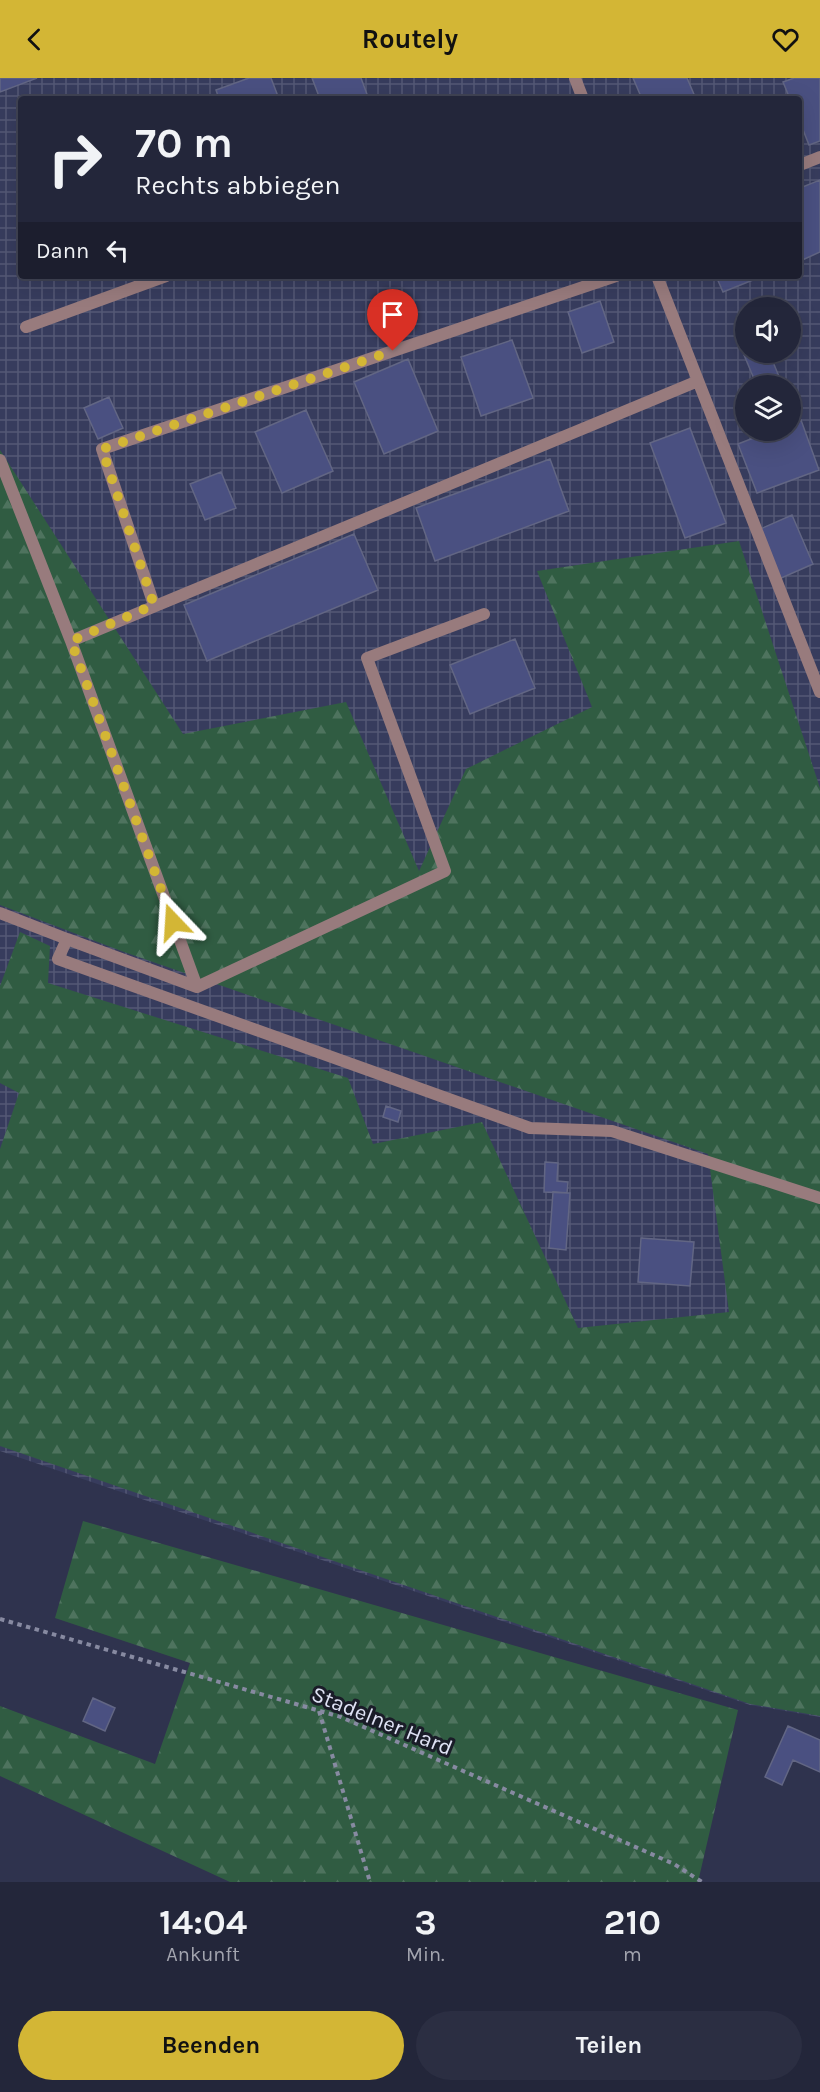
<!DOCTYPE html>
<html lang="de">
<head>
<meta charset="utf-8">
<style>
	body { margin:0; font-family:Karla,sans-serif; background:#2b2e42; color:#f1f3f6; height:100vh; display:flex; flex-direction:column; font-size:22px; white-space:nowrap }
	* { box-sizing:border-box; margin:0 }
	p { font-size:20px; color:#a3a5af }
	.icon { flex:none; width:33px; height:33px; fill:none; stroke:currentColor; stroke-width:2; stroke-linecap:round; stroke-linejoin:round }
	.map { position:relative; height:1804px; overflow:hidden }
	.drawer { display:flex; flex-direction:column; background:#23263a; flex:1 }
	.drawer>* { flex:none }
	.banner { position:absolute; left:18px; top:18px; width:784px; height:183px; border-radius:6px; box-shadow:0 6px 24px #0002,0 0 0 2px #404354; background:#23263a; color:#f1f3f6; overflow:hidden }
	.controls { position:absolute; left:735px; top:219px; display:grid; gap:12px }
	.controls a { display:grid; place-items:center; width:66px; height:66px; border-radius:50%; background:#23263a; box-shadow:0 6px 24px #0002,0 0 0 2px #404354; font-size:30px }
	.pin { position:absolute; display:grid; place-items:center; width:51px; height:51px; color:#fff; margin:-62px -26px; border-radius:50% 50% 50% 0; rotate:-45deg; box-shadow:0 0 6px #0007 }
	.pin .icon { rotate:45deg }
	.me { position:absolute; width:66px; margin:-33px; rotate:340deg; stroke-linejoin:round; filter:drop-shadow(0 0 4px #0008) }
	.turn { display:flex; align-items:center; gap:21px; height:126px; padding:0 18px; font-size:27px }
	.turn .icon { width:78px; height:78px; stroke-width:2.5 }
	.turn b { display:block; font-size:42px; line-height:51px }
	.then { display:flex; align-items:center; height:57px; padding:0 18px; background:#0003; gap:12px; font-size:22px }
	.eta { display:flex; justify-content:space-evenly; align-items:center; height:102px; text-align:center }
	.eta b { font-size:36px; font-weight:700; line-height:42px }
	.button { display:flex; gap:12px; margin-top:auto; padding:12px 18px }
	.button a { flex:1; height:69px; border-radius:36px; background:#d3b635; color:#111; font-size:24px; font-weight:700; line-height:69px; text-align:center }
	.button a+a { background:#2b2e42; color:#f1f3f6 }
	header { display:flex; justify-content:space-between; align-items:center; height:78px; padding:0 18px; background:#d3b635; color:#111; font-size:27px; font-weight:700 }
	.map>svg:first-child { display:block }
	.industrial { fill:url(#industrial-grid); fill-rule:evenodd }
	.forest { fill:url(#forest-firs) }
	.building { fill:#4a5081; stroke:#626684; stroke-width:1.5 }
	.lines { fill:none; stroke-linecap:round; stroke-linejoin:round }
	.path { stroke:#878aa1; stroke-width:4; stroke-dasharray:4.5 4.5; stroke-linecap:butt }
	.lane { stroke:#987b7d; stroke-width:12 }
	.route { stroke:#d3b635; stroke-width:10; stroke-dasharray:0 18 }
	.labels { text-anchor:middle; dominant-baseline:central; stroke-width:6; stroke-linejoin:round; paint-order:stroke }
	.street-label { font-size:22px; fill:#dfe2f4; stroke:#1a1c28 }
</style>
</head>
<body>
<header><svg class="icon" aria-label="back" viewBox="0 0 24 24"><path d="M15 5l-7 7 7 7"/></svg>Routely<svg class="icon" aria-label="heart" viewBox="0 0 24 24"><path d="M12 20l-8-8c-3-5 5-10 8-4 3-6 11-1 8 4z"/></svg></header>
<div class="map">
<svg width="820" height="1804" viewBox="0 0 820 1804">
	<defs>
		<pattern id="industrial-grid" width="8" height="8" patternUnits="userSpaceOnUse" patternTransform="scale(1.5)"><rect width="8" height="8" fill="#373c5d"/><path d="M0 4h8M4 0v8" fill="none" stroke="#545875"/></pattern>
		<pattern id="forest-firs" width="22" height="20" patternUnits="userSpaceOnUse" patternTransform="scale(1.5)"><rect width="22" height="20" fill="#305c42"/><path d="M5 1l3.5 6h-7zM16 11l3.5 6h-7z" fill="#4e735e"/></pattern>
	</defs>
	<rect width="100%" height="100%" fill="#2f334e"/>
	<path class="industrial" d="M0,0H820V1639L750,1627L0,1373ZM21,21H800V198H21ZM746,230H790V274H746ZM746,308H790V352H746Z"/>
	<path class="forest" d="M0,372L183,656L346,624L419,793L466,691L592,629L537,493L739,463L820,710V1638L750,1626L0,1368V1071L19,1015L0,1005V908L20,854L50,868L48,905L348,1000L373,1066L482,1044L578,1250L729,1234L708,1076L124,874L0,827Z
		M83,1443L738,1632L698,1804H230L0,1698V1628L155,1686L190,1585L55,1540Z"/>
	<path class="building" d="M0,0H37L0,14Z
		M249,0H271L279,21H219L216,12Z
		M312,0H361L368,19L361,21H320Z
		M633,0H687L696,21H642Z
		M794,0H820V63L809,67L800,44V21H790L783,4Z
		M820,102V174L800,183V110Z
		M716,198H763L723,214Z
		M600,223L614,264L582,275L568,234Z
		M512,262L533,320L481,338L461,279Z
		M746,270V274H769L782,306L757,308L742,272Z
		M408,281L438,353L384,376L354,304Z
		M109,319L123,350L98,361L84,330Z
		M306,332L333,393L282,415L255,354Z
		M801,342L819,392L757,415L738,366L774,352H790V346Z
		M690,350L726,445L685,460L650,365Z
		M550,381L569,433L435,483L416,430Z
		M221,394L236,430L205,442L190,406Z
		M792,437L813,486L779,501L758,452Z
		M354,456L378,512L207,583L184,527Z
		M515,561L535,610L470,636L450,587Z
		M386,1028L401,1033L398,1044L383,1039Z
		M545,1084L558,1085L557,1103L568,1104L567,1115L544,1114Z
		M553,1114L570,1115L566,1172L549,1170Z
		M641,1160L694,1164L690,1208L638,1204Z
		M93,1620L115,1630L105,1653L83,1643Z
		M788,1648L820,1662V1694L793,1682L782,1707L765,1699Z"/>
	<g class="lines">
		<path class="path" d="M0,1541L341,1639L674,1786L702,1804
			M319,1633L370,1804"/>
		<path class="lane" d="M575,0L583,21
			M800,87L820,79
			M657,198L820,614
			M26,249L166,198
			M0,382L71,563L197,909L445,793L367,580L484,536
			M154,527L102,371L616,198
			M71,563L698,303
			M0,835L67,861L58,881L530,1050L612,1053L820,1120
			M67,861L197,909"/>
	</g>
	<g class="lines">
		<path class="route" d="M173,844L71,563L154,527L102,371L393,273"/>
	</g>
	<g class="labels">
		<g class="street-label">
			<text transform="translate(382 1643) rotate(22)">Stadelner Hard</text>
		</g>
	</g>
</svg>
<div class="controls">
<a><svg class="icon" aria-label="sound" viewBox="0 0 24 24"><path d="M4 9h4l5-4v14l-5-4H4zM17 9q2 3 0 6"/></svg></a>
<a><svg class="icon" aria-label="layers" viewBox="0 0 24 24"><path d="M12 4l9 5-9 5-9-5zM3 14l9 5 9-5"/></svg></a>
</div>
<div class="pin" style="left:393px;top:273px;background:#d93025"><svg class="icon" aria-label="arrive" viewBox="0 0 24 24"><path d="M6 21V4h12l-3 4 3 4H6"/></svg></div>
<svg class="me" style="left:173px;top:844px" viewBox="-20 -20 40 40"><path d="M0-17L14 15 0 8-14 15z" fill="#d3b635" stroke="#fff" stroke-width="4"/></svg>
<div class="banner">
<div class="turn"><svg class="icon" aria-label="right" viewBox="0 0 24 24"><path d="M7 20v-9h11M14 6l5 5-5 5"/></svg><div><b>70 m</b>Rechts abbiegen</div></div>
<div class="then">Dann<svg class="icon" aria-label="left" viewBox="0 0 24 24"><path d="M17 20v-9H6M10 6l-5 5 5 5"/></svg></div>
</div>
</div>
<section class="drawer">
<div class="eta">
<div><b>14:04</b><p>Ankunft</p></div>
<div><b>3</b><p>Min.</p></div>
<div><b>210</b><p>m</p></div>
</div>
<div class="button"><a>Beenden</a><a>Teilen</a></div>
</section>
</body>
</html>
